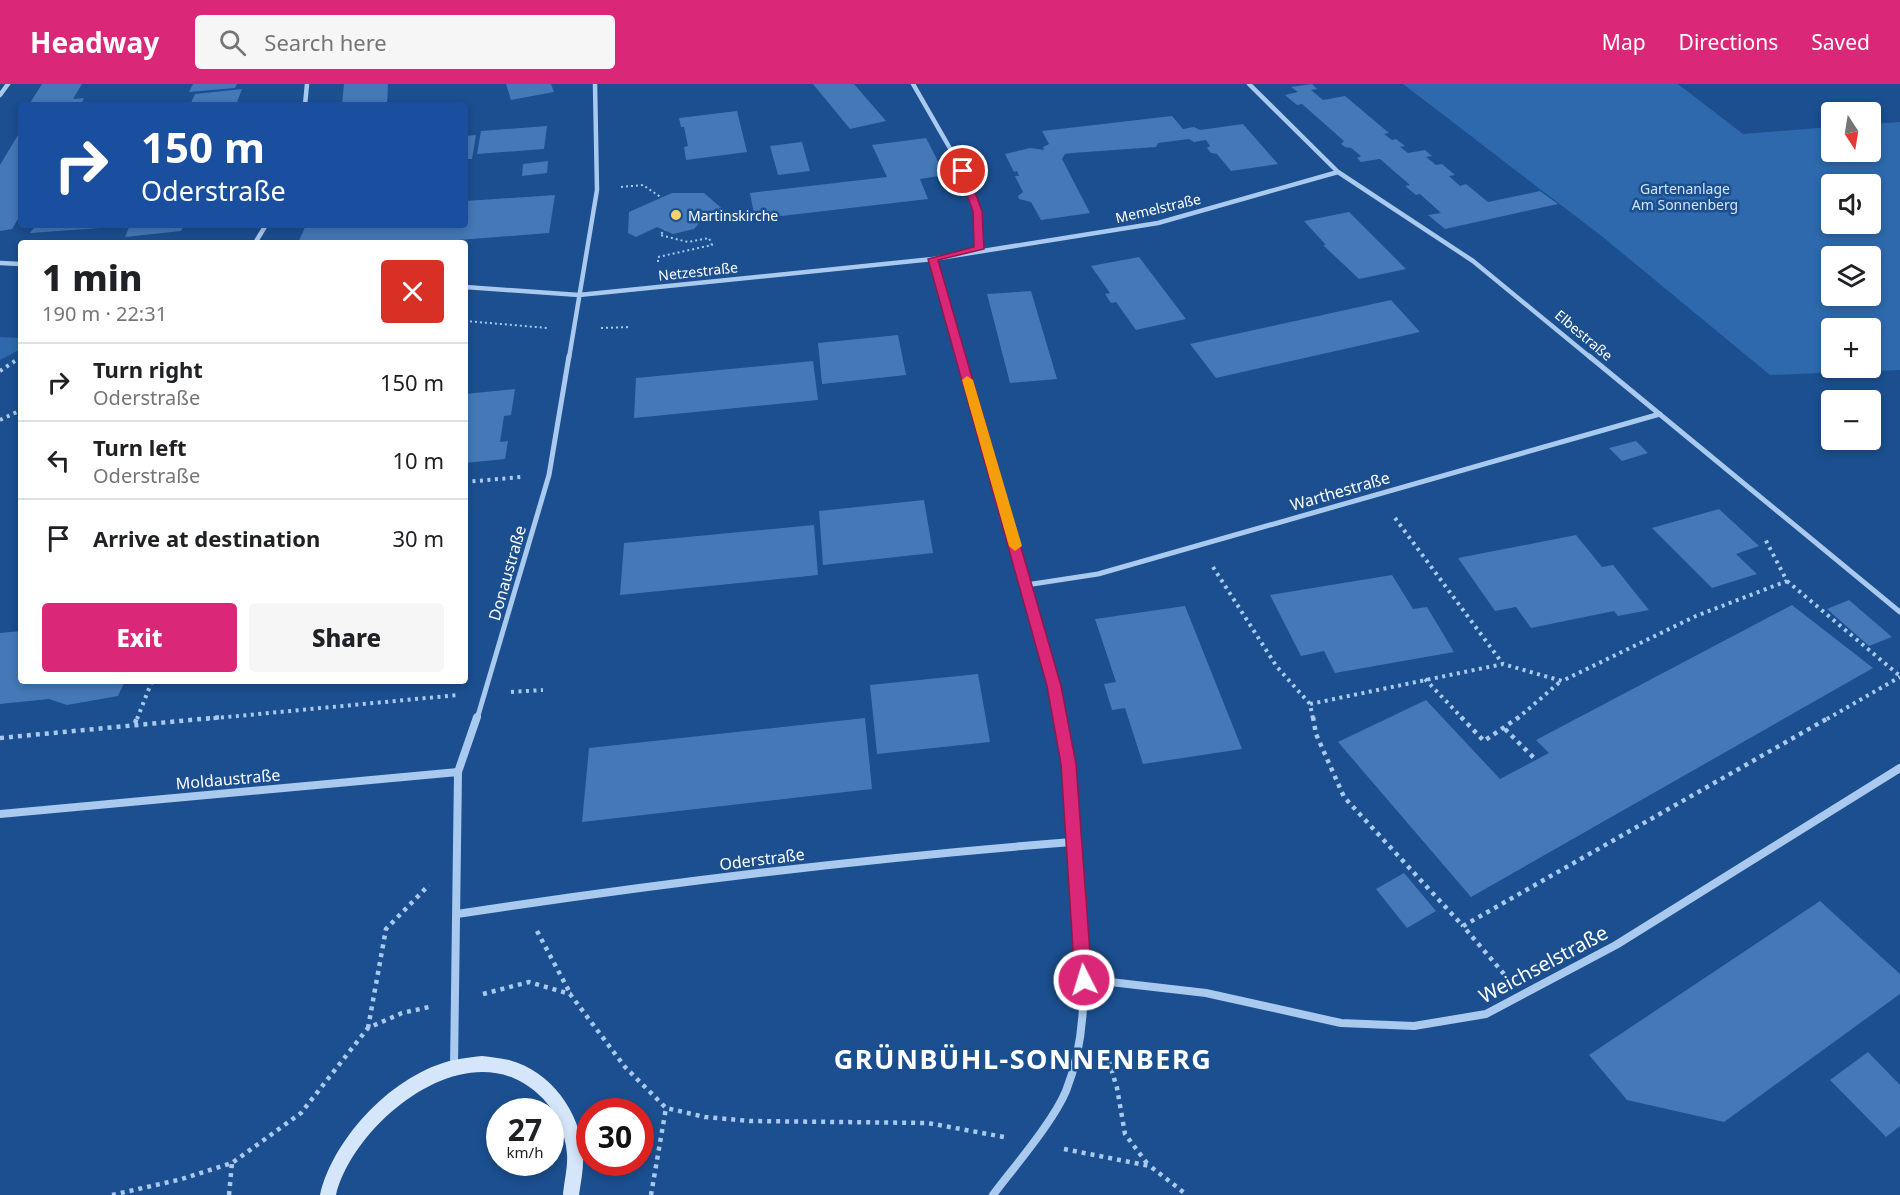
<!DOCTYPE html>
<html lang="en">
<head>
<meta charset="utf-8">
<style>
	body { margin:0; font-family:"Noto Sans",sans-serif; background:#f6f6f6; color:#202124; height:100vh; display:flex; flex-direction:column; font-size:22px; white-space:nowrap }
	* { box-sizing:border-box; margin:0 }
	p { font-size:20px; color:#757577 }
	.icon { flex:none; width:33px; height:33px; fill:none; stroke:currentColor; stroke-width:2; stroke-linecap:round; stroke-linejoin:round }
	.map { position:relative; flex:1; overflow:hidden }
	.details { position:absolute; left:18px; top:156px; width:450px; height:444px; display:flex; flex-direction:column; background:#fff; border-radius:6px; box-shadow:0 3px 9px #0003 }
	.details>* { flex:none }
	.hud { position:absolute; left:18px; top:18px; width:450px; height:126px; border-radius:6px; box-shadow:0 3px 9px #0003; background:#1a4fa0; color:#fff; overflow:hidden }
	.needle { width:39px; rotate:168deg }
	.tools { position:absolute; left:1821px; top:18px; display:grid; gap:12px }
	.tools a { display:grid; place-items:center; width:60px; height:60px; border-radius:6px; background:#fff; box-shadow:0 3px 9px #0003; font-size:30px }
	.speed { position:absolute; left:486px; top:1014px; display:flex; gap:12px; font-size:30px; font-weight:700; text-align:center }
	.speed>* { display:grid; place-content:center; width:78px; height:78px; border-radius:50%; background:#fff; box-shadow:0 3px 9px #0003; line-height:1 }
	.speed small { font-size:15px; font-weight:400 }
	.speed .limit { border:9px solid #d22; background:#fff; color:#111 }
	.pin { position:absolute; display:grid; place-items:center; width:51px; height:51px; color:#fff; margin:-26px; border:3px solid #fff; border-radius:50%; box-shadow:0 2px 6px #0007 }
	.me { position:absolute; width:66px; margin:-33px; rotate:355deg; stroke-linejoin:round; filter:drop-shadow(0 0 4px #0008) }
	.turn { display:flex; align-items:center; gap:21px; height:126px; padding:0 24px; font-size:27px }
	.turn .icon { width:78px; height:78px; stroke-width:2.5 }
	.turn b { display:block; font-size:42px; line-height:51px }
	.round { display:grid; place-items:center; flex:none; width:63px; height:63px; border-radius:6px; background:#f6f6f6 }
	.summary { display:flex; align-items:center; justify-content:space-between; height:102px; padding:0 24px }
	h1 { font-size:36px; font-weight:800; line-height:45px }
	.cta { display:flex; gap:12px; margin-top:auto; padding:12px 24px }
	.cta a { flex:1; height:69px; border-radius:6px; background:#db2777; color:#fff; font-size:24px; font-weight:800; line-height:69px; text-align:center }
	.cta a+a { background:#f6f6f6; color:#202124 }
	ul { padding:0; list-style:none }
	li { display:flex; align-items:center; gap:18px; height:78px; padding:0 24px; border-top:2px solid #e0e0e0 }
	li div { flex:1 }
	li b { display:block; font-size:22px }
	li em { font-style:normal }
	header { display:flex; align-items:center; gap:36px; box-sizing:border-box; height:84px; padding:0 30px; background:#db2777; color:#fff }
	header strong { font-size:28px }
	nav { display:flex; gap:33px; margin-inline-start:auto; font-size:21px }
	.search { width:420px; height:54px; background:#f6f6f6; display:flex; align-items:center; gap:15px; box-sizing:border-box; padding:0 21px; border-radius:6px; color:#757577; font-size:22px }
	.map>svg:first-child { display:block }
	.green { fill:#2e69ad; fill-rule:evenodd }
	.building { fill:#4478b7 }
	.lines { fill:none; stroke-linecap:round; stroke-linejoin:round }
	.path-far2 { stroke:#a9c9ee; stroke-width:2; stroke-dasharray:2 3; stroke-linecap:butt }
	.path-far1 { stroke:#a9c9ee; stroke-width:4; stroke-dasharray:3 4.5; stroke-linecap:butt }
	.path { stroke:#a9c9ee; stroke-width:4.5; stroke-dasharray:4 5; stroke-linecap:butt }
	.street-far2 { stroke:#a9c9ee; stroke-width:4.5 }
	.street-far1 { stroke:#a9c9ee; stroke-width:5 }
	.street { stroke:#a9c9ee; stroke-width:8 }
	.secondary { fill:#d6e6fa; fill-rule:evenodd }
	.route { fill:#db2777; stroke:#8e194d; stroke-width:1.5 }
	.slow { fill:#f59e0b }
	.poi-dot { fill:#ffd166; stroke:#1b4f8f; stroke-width:2 }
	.labels { text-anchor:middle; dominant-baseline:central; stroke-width:5; stroke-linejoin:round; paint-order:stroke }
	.far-park-label { font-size:14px; fill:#cfe3fa; stroke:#1b4f8f }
	.far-street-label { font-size:14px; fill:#fff; stroke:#1b4f8f }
	.far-poi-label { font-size:14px; fill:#fff; stroke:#1b4f8f; text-anchor:start }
	.street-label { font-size:16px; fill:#fff; stroke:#1b4f8f }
	.near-street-label { font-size:20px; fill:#fff; stroke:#1b4f8f }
	.near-district-label { font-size:27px; font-weight:bold; letter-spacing:1.5px; fill:#fff; stroke:#1b4f8f }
</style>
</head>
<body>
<header>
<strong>Headway</strong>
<div class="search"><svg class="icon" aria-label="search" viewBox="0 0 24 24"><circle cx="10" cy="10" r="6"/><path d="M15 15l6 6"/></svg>Search here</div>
<nav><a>Map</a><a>Directions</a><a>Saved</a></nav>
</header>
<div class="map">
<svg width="1900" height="1111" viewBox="0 0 1900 1111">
	<rect width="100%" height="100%" fill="#1b4f8f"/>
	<path class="green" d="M1403,0H1678L1743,50L1831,43L1832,68H1870L1871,40L1900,38V286L1770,291L1604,154ZM1832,100H1870V140H1832ZM1832,172H1870V212H1832ZM1832,244H1870V284H1832Z
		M0,253L21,254V265L0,276Z"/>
	<path class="building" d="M42,0H82L73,15L84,14L81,21L30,19Z
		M193,0H237L235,4L189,8Z
		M344,0H388L387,21H342Z
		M506,0H551L554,8L511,16Z
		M813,0H854L886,37L850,45Z
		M1312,0L1317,5L1311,6L1323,16L1345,12L1389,49L1384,50L1392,56L1396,55L1405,62L1400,63L1408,69L1425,66L1432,72L1426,73L1436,81L1442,80L1455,91L1449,92L1460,102L1466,100L1488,118L1540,107L1558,120L1445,145L1428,131L1441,129L1420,110L1416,111L1405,102L1410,101L1380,75L1361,78L1357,74L1361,72L1351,64L1345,63L1341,60L1344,57L1302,20L1297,21L1285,11L1298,8L1291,3Z
		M242,5L236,21H190L195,10Z
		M737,27L747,68L686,76L684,63L688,62L684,43H681L679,34Z
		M1172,32L1183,45L1194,43L1200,46L1243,40L1278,80L1231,87L1217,70L1211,69L1207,64L1210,62L1206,56L1194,58L1189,55L1158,59L1156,63L1072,69L1065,70L1062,75L1090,129L1041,136L1031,118L1019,115L1018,112L1023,108L1015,92H1019L1017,87L1014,88L1005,70L1030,64L1044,66L1043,63L1049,60L1042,47Z
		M547,42L544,65L477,70L481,47Z
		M21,46V130L12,145L0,147V81Z
		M476,51L472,75H465V52Z
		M926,54L945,91L920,95L928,115L755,135L750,109L887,93L872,61Z
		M802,58L810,87L778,91L770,62Z
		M548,77L547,89L522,92L523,80Z
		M672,109H704L726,128L720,133H705L694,145L673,150L657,143L636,153L628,149L629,128Z
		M555,111L549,149L419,159H298L306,141H465V117Z
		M1349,128L1406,185L1359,195L1323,161H1326L1304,137Z
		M36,141H116L114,143L30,149Z
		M130,141H184L181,147L125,153Z
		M1139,173L1186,235L1136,246L1116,218L1111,219L1105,210L1110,209L1091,182Z
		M1031,207L1057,295L1010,299L987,210Z
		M1391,216L1420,248L1216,294L1190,260Z
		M898,251L906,291L822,300L818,259Z
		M813,277L818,316L634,334L636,294Z
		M515,305L511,331L504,332L500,358L508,357L505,375L465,379V310Z
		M1636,357L1648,369L1622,377L1609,364Z
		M924,416L933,469L823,481L819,427Z
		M1719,425L1759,462L1736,470L1757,490L1712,504L1652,444Z
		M814,441L818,491L620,511L624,459Z
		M1576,451L1602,483L1613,481L1649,526L1618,532L1614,527L1531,544L1516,523L1495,527L1458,474Z
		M1392,491L1413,525L1427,523L1454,568L1335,589L1324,567L1301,572L1270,511Z
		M1849,516L1892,553L1869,562L1827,525Z
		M1792,521L1873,584L1471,813L1338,658L1426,616L1500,695L1549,669L1536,656Z
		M1185,522L1242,665L1143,680L1125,624L1112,626L1104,600L1116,598L1095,535Z
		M21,547V597H125L118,612L67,621L49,615L0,620V549Z
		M978,590L990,658L877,670L870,601Z
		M865,634L872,705L582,738L589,664Z
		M1404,789L1436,827L1407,844L1376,805Z
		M1820,817L1900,890V910L1724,1038L1627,1016L1589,971Z
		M1868,968L1900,1001V1042L1886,1053L1830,996Z"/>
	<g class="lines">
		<path class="path-far2" d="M621,103L643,101L662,114
			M658,178V173L712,161L709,154L688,158L660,151L665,146
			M465,237L548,244
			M601,244L630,243"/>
		<path class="path-far1" d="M0,287L21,273
			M0,336L21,326
			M465,398L521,393
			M1395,434L1503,580
			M1213,483L1277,583L1310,620L1313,635
			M1787,497L1900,592
			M1425,595L1463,635
			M511,608L543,606
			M1310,620L1503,580L1562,597L1696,532L1787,497L1764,453
			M137,635L152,597
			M206,635L458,611
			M1517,635L1561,597
			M1827,635L1900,593"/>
		<path class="path" d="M1313,633L1316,650L1344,713L1463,842
			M1461,633L1484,657L1519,633
			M135,639L137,633
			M1505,645L1536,676
			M0,654L222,633
			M537,847L570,909
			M1504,890L1463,842L1830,633
			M483,910L529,898L570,910L625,983L666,1024L705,1033L750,1037L928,1039L1004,1053
			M368,944L386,845L429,801
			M1106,968L1117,1004L1125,1050L1149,1082
			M1064,1065L1150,1082L1187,1111
			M112,1111L182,1095L232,1079L301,1029L368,944L402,929L429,923
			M229,1111L232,1079
			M651,1111L666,1024"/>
		<path class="street-far2" d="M913,0L963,87L978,127L979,165
			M1249,0L1338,88L1473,177L1591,274
			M0,11L8,0
			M305,21L307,0
			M255,159L266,141
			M0,179L21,180
			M465,203L579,211L933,175
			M569,274L597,106L595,0
			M961,274L933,175L1158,139L1338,88"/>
		<path class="street-far1" d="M961,272L1054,602L1060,635
			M1589,272L1900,528
			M1026,501L1098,490L1660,330
			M477,635L549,391L569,272"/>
		<path class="street" d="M0,730L458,688
			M457,830C661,799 866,774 1072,758
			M1084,895L1206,909L1341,939L1414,942L1486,930L1616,861L1900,684
			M454,983L458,688L477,633
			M993,1111C1014,1083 1053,1038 1066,1007C1093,939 1082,866 1077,796C1073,741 1070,687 1060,633"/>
		<path class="secondary" d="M482,972C491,973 500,974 509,976C551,987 580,1028 583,1069C584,1083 581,1097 579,1111H563C564,1098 568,1083 567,1070C565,1047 555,1024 537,1009C467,946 354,1038 336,1111H320C334,1052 395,989 454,976C463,974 473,973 482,972Z"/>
	</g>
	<path class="route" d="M963,84L967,87L982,127L984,165L938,176L1061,602L1076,680L1092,896L1090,901L1084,904L1078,901L1075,896L1061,680L1047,602L928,175L974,163L973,127L958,87Z"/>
	<path class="slow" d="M967,292L973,296L1022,462L1015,467L1009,462L962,296Z"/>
	<circle class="poi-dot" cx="676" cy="131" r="6"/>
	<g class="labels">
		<g class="far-park-label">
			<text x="1685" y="104">Gartenanlage<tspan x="1685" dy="16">Am Sonnenberg</tspan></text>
		</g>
		<g class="far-street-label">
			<text transform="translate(1158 124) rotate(-13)">Memelstraße</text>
			<text transform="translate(698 187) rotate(-6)">Netzestraße</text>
			<text transform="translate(1584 251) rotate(40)">Elbestraße</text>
		</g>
		<g class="far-poi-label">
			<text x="688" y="131">Martinskirche</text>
		</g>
		<g class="street-label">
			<text transform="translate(1340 407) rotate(-16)">Warthestraße</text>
			<text transform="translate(507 489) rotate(-74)">Donaustraße</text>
			<text transform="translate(228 695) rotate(-5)">Moldaustraße</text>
			<text transform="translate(762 775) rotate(-7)">Oderstraße</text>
		</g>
		<g class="near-street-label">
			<text transform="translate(1543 880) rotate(-28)">Weichselstraße</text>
		</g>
		<g class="near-district-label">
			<text x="1023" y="974">GRÜNBÜHL-SONNENBERG</text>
		</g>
	</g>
</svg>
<div class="tools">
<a><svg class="needle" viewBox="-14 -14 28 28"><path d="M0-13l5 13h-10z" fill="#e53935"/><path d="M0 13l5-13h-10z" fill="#757577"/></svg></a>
<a><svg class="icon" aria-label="sound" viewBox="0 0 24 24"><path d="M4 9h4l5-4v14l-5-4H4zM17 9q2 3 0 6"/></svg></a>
<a><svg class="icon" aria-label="layers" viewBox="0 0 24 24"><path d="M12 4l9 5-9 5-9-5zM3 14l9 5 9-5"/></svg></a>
<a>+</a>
<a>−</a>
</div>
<div class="speed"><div>27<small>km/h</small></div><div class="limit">30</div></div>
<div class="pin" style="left:963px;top:87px;background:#d93025"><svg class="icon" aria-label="arrive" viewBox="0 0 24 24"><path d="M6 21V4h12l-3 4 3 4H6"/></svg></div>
<svg class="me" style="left:1084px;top:896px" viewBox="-20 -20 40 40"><circle r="17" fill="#db2777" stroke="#fff" stroke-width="3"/><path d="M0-11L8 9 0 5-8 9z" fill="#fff"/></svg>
<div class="hud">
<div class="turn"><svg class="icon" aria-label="right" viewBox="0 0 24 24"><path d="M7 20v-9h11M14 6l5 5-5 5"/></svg><div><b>150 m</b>Oderstraße</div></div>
</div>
<section class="details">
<div class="summary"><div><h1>1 min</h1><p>190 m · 22:31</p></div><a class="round" style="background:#d93025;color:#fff"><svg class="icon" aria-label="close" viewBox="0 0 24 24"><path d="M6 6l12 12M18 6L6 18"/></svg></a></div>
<ul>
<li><svg class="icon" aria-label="right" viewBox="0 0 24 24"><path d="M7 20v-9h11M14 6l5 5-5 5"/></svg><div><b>Turn right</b><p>Oderstraße</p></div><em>150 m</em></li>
<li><svg class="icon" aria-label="left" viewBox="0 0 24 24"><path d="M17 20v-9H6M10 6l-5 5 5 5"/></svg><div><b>Turn left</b><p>Oderstraße</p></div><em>10 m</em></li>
<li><svg class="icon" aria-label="arrive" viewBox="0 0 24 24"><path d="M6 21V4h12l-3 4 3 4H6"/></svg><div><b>Arrive at destination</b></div><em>30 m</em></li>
</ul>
<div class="cta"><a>Exit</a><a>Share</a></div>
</section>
</div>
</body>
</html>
